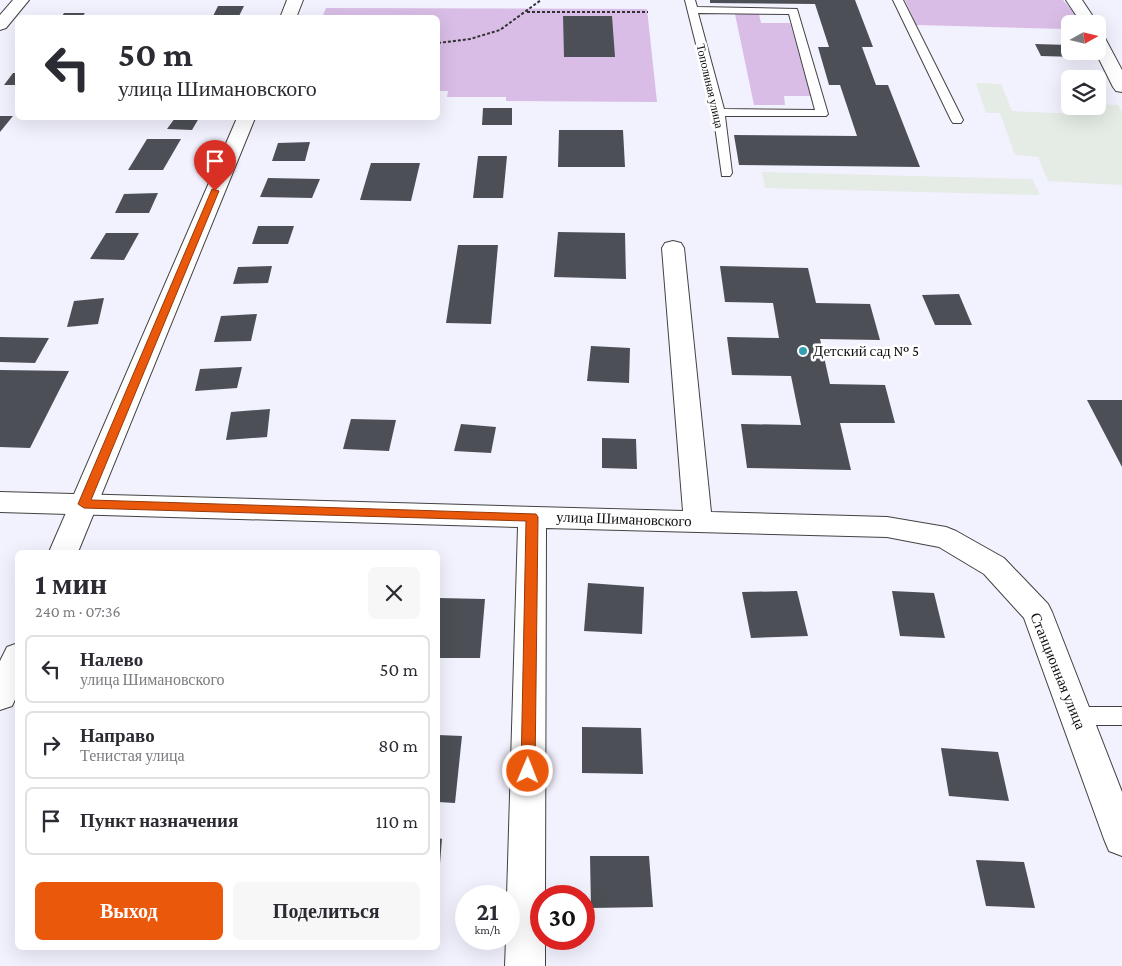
<!DOCTYPE html>
<html lang="ru">
<head>
<meta charset="utf-8">
<style>
	body { margin:0; font-family:"Crimson Pro",serif; background:#f7f7f7; color:#2b2b33; height:100vh; display:flex; flex-direction:column; font-size:19px; white-space:nowrap }
	* { box-sizing:border-box; margin:0 }
	p { font-size:16px; color:#7c7c81 }
	.icon { flex:none; width:28px; height:28px; fill:none; stroke:currentColor; stroke-width:2; stroke-linecap:round; stroke-linejoin:round }
	.map { position:relative; flex:1; overflow:hidden }
	.panel { position:absolute; left:15px; top:550px; width:425px; height:400px; display:flex; flex-direction:column; background:#fff; border-radius:8px; box-shadow:0 5px 20px #0002 }
	.panel>* { flex:none }
	.top-card { position:absolute; left:15px; top:15px; width:425px; height:105px; border-radius:8px; box-shadow:0 5px 20px #0002; background:#fff; color:#2b2b33; overflow:hidden }
	.needle { width:32px; rotate:82deg }
	.buttons { position:absolute; left:1061px; top:15px; display:grid; gap:10px }
	.buttons a { display:grid; place-items:center; width:45px; height:45px; border-radius:8px; background:#fff; box-shadow:0 5px 20px #0002; font-size:25px }
	.speed { position:absolute; left:455px; top:885px; display:flex; gap:10px; font-size:25px; font-weight:700; text-align:center }
	.speed>* { display:grid; place-content:center; width:65px; height:65px; border-radius:50%; background:#fff; box-shadow:0 5px 20px #0002; line-height:1 }
	.speed small { font-size:12px; font-weight:400 }
	.speed .limit { border:8px solid #d22; background:#fff; color:#111 }
	.pin { position:absolute; display:grid; place-items:center; width:42px; height:42px; color:#fff; margin:-51px -21px; border-radius:50% 50% 50% 0; rotate:-45deg; box-shadow:0 0 5px #0007 }
	.pin .icon { rotate:45deg }
	.me { position:absolute; width:55px; margin:-28px; rotate:1deg; stroke-linejoin:round; filter:drop-shadow(0 0 4px #0008) }
	.turn { display:flex; align-items:center; gap:18px; height:105px; padding:0 20px; font-size:22px }
	.turn .icon { width:65px; height:65px; stroke-width:2.5 }
	.turn b { display:block; font-size:35px; line-height:42px }
	.round { display:grid; place-items:center; flex:none; width:52px; height:52px; border-radius:8px; background:#f7f7f7 }
	.summary { display:flex; align-items:center; justify-content:space-between; height:85px; padding:0 20px }
	h1 { font-size:30px; font-weight:700; line-height:38px }
	.primary-button { display:flex; gap:10px; margin-top:auto; padding:10px 20px }
	.primary-button a { flex:1; height:58px; border-radius:8px; background:#ea580c; color:#fff; font-size:20px; font-weight:700; line-height:58px; text-align:center }
	.primary-button a+a { background:#f7f7f7; color:#2b2b33 }
	ul { padding:0; list-style:none }
	li { display:flex; align-items:center; gap:15px; height:68px; margin:0 10px 8px; padding:0 10px; border:2px solid #e1e1e2; border-radius:8px }
	li div { flex:1 }
	li b { display:block; font-size:19px }
	li em { font-style:normal }
	.map>svg:first-child { display:block }
	.industrial { fill:#e4ece5 }
	.green { fill:#d9bde6 }
	.building { fill:#4c5056 }
	.lines { fill:none; stroke-linecap:round; stroke-linejoin:round }
	.service-casing { stroke:#424242; stroke-width:2 }
	.minor-casing { stroke:#424242; stroke-width:2 }
	.tertiary-casing { stroke:#424242; stroke-width:2 }
	.path { stroke:#313131; stroke-width:2; stroke-dasharray:3 2; stroke-linecap:butt }
	.service { fill:#fff; fill-rule:evenodd }
	.minor { fill:#fff; fill-rule:evenodd }
	.tertiary { fill:#fff; fill-rule:evenodd }
	.route { fill:#ea580c; stroke:#983908 }
	.poi-dot { fill:#329fb3; stroke:#fff; stroke-width:2 }
	.labels { text-anchor:middle; dominant-baseline:central; stroke-width:5; stroke-linejoin:round; paint-order:stroke }
	.far-street-label { font-size:12px; fill:#0f0f0f; stroke:#fff }
	.poi-label { font-size:15px; fill:#0f0f0f; stroke:#fff; text-anchor:start }
	.street-label { font-size:15px; fill:#0f0f0f; stroke:#fff }
</style>
</head>
<body>
<div class="map">
<svg width="1122" height="966" viewBox="0 0 1122 966">
	<rect width="100%" height="100%" fill="#f2f1fe"/>
	<path class="industrial" d="M976,83L1001,84L1012,111L1099,115L1095,106H1098V104L1118,105L1122,112V185L1048,181L1038,157L1015,155L1000,113H986Z
		M762,172L1032,179L1040,195L765,188Z"/>
	<path class="green" d="M905,0H1063L1084,24H1070V29H1065L916,25Z
		M326,8L647,9L657,102L506,101V97H447L448,91H438V18H322Z
		M735,14H759L761,23H790L811,96H784L785,105H754Z"/>
	<path class="building" d="M710,0H855L873,47H862L876,85H888L920,167L739,165L734,135L857,136L840,85H829L818,47H829L815,4L710,3Z
		M218,6H244L238,18H212Z
		M64,13H85L81,18H61Z
		M563,16H612L615,57H564Z
		M1035,44L1069,45L1070,51H1072L1076,57L1041,56Z
		M13,73H18V85H4Z
		M483,108H512V125H482Z
		M0,116H13L0,132Z
		M175,118H199L192,130L167,129Z
		M559,130H623L625,167H558Z
		M147,139H181L163,170H128Z
		M310,142L305,161H272L278,143Z
		M478,156H507L503,198H473Z
		M371,163H420L411,201L360,200Z
		M268,178L320,179L312,198L260,197Z
		M158,193L149,213H115L124,194Z
		M258,226H294L288,244H252Z
		M558,232L625,233L626,279L554,277Z
		M106,233H139L124,260L90,259Z
		M458,245H498L491,324L446,323Z
		M272,266L268,283L233,284L238,267Z
		M720,266L808,268L816,303L870,304L880,340L820,339L830,384L885,385L895,423H840L851,470L747,468L741,424L801,425L791,376L732,375L727,337L779,338L773,303L725,302Z
		M959,294L972,325H935L922,295Z
		M104,298L98,324L67,327L74,301Z
		M257,314L251,341L214,342L221,316Z
		M0,337L49,338L35,363L0,362Z
		M591,346L630,348L629,383L587,381Z
		M242,367L237,388L195,391L200,369Z
		M0,370L69,371L30,448L0,447Z
		M1087,400H1122V467Z
		M270,409L267,437L226,440L231,412Z
		M351,419L396,420L389,451L343,449Z
		M461,424L496,427L491,453L454,451Z
		M602,438L636,439L637,469L602,468Z
		M588,583L644,587L642,634L584,631Z
		M797,591L808,636L751,638L742,592Z
		M892,591L934,593L945,638L900,636Z
		M438,598L485,599L480,658H438Z
		M582,727L641,728L643,774L582,773Z
		M438,735L462,736L455,803L438,802Z
		M941,748L998,752L1009,801L949,796Z
		M438,838L442,839L439,876H438Z
		M590,856H649L653,907L591,908Z
		M976,860L1024,862L1035,908L986,906Z"/>
	<g class="lines">
		<g class="service-casing">
			<path id="service" d="M685,0H695L697,7L797,9L828,114L826,116H725L732,173L730,176H722L713,112ZM698,13L789,14L815,110L724,109Z
				M893,0H903L963,120L961,123H953L951,120Z
				M1076,707H1122V725H1076L1069,722L1065,716L1069,710Z"/>
		</g>
		<g class="minor-casing">
			<path id="minor" d="M13,0H29L6,28L0,30V15Z
				M1066,0H1082L1098,24V25L1082,24Z
				M1098,35L1104,36L1106,40L1122,70V92L1116,91L1113,87L1095,51H1098Z
				M673,241L681,243L684,248L711,512L887,517L946,527L956,531L1004,558L1048,604L1052,612L1122,792V856L1109,851L1104,839L1024,618L984,574L939,547L887,537L546,528L545,896H541V939H545V966H505L506,939H509V896H507L518,527L0,512V492L683,511L662,248L665,243Z"/>
		</g>
		<g class="tertiary-casing">
			<path id="tertiary" d="M287,0H303L296,18H280Z
				M237,118H255L78,552H49Z
				M18,643V693L12,706L0,710V661L7,647Z"/>
		</g>
		<path class="path" d="M527,12H648
			M438,43L470,39L500,30L541,0"/>
		<use href="#service" class="service"/>
		<use href="#minor" class="minor"/>
		<use href="#tertiary" class="tertiary"/>
	</g>
	<path class="route" d="M212,189L219,191L91,500L536,514L538,517L535,771L533,775L528,777L523,775L521,771L526,521L84,508L78,504Z"/>
	<circle class="poi-dot" cx="803" cy="351" r="5"/>
	<g class="labels">
		<g class="far-street-label">
			<text transform="translate(710 86) rotate(77)">Тополиная улица</text>
		</g>
		<g class="poi-label">
			<text x="813" y="351">Детский сад № 5</text>
		</g>
		<g class="street-label">
			<text transform="translate(624 519) rotate(2)">улица Шимановского</text>
			<text transform="translate(1058 671) rotate(68)">Станционная улица</text>
		</g>
	</g>
</svg>
<div class="buttons">
<a><svg class="needle" viewBox="-14 -14 28 28"><path d="M0-13l5 13h-10z" fill="#e53935"/><path d="M0 13l5-13h-10z" fill="#7c7c81"/></svg></a>
<a><svg class="icon" aria-label="layers" viewBox="0 0 24 24"><path d="M12 4l9 5-9 5-9-5zM3 14l9 5 9-5"/></svg></a>
</div>
<div class="speed"><div>21<small>km/h</small></div><div class="limit">30</div></div>
<div class="pin" style="left:215px;top:191px;background:#d93025"><svg class="icon" aria-label="arrive" viewBox="0 0 24 24"><path d="M6 21V4h12l-3 4 3 4H6"/></svg></div>
<svg class="me" style="left:528px;top:771px" viewBox="-20 -20 40 40"><circle r="17" fill="#ea580c" stroke="#fff" stroke-width="3"/><path d="M0-11L8 9 0 5-8 9z" fill="#fff"/></svg>
<div class="top-card">
<div class="turn"><svg class="icon" aria-label="left" viewBox="0 0 24 24"><path d="M17 20v-9H6M10 6l-5 5 5 5"/></svg><div><b>50 m</b>улица Шимановского</div></div>
</div>
<section class="panel">
<div class="summary"><div><h1>1 мин</h1><p>240 m · 07:36</p></div><a class="round"><svg class="icon" aria-label="close" viewBox="0 0 24 24"><path d="M6 6l12 12M18 6L6 18"/></svg></a></div>
<ul>
<li><svg class="icon" aria-label="left" viewBox="0 0 24 24"><path d="M17 20v-9H6M10 6l-5 5 5 5"/></svg><div><b>Налево</b><p>улица Шимановского</p></div><em>50 m</em></li>
<li><svg class="icon" aria-label="right" viewBox="0 0 24 24"><path d="M7 20v-9h11M14 6l5 5-5 5"/></svg><div><b>Направо</b><p>Тенистая улица</p></div><em>80 m</em></li>
<li><svg class="icon" aria-label="arrive" viewBox="0 0 24 24"><path d="M6 21V4h12l-3 4 3 4H6"/></svg><div><b>Пункт назначения</b></div><em>110 m</em></li>
</ul>
<div class="primary-button"><a>Выход</a><a>Поделиться</a></div>
</section>
</div>
</body>
</html>
